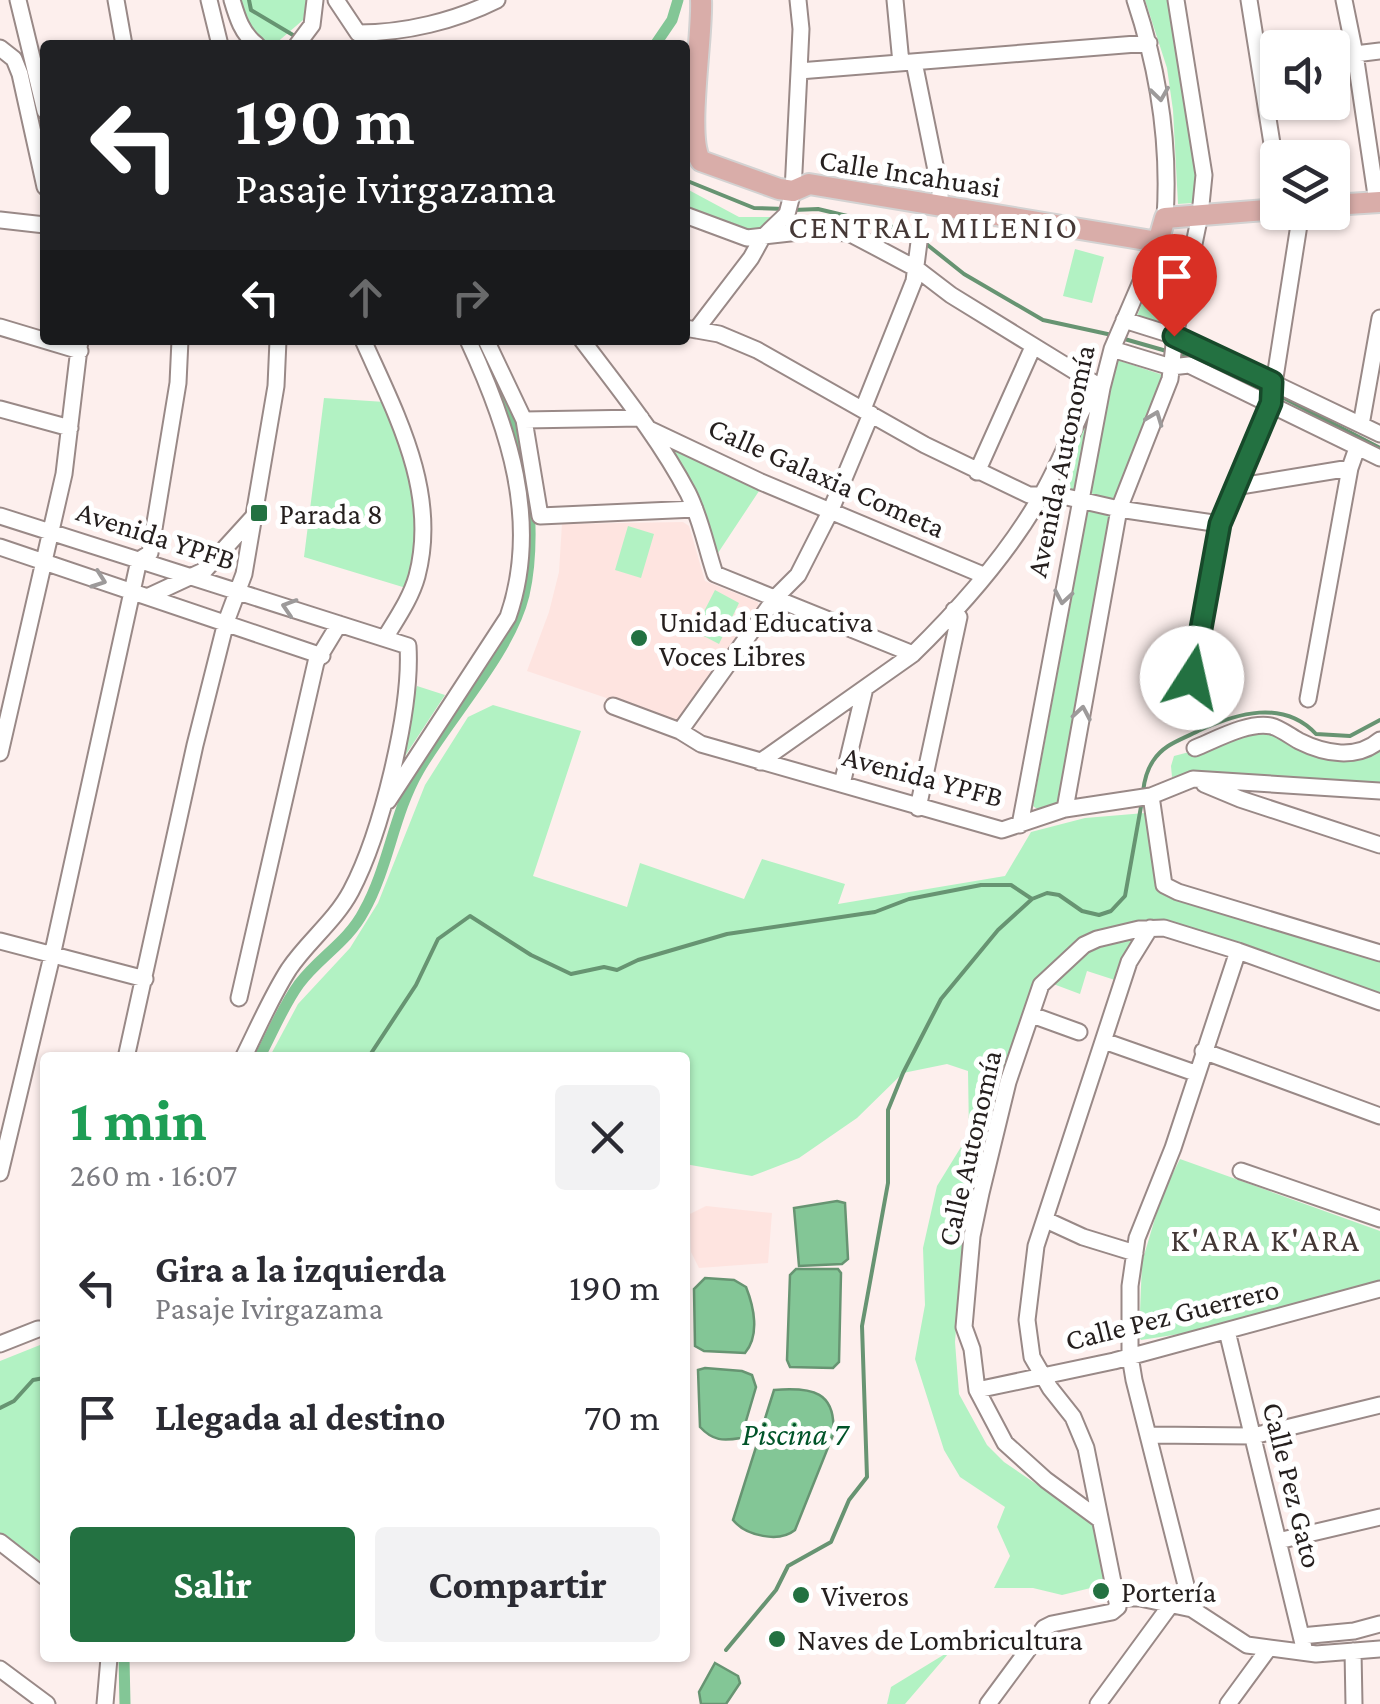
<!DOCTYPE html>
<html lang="es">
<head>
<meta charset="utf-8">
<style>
	body { margin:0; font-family:"Crimson Pro",serif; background:#f2f2f3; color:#2b2b33; height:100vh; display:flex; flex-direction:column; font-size:38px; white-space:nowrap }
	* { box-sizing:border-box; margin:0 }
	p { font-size:32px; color:#7c7c81 }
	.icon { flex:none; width:55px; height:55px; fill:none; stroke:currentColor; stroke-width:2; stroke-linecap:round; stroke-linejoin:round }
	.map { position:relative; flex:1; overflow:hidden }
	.drawer { position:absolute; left:40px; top:1052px; width:650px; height:610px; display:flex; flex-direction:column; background:#fff; border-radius:10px; box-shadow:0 2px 8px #0004 }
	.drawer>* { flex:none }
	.guide { position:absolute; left:40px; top:40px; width:650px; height:305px; border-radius:10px; box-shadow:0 2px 8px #0004; background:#202124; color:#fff; overflow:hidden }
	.tools { position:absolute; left:1260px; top:30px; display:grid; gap:20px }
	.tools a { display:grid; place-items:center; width:90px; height:90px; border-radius:10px; background:#fff; box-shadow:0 2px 8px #0004; font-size:50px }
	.pin { position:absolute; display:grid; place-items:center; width:85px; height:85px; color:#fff; margin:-102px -42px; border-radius:50% 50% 50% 0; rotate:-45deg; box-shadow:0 0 10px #0007 }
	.pin .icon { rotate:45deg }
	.me { position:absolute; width:110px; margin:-55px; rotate:10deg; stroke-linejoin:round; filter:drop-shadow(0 0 8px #0008) }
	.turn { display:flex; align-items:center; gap:35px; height:210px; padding:0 30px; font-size:45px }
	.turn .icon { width:130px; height:130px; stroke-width:2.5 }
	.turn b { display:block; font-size:70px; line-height:85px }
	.lanes { display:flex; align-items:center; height:95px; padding:0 30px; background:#0003; justify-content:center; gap:50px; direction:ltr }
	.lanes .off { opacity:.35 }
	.round { display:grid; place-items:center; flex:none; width:105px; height:105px; border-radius:10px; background:#f2f2f3 }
	.overview { display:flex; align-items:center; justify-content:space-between; height:170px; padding:0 30px }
	h1 { font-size:60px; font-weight:700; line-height:75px; color:#1e9e55 }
	.action { display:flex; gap:20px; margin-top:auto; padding:20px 30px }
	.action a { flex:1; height:115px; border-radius:10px; background:#237141; color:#fff; font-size:40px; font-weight:700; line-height:115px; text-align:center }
	.action a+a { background:#f2f2f3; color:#2b2b33 }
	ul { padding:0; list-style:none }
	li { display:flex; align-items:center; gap:30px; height:130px; padding:0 30px }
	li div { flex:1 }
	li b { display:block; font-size:38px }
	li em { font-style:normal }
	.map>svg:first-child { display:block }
	.built { fill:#fee4e0 }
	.green { fill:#b2f2c3 }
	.water { fill:#83c696; stroke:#679472; stroke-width:2.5 }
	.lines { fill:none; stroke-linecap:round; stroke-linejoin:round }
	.stream { stroke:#679472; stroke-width:4 }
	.canal { stroke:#83c696; stroke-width:11 }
	.minor-casing { stroke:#998987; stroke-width:19 }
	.major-casing { stroke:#d3d2d2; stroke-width:24 }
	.minor { stroke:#fff; stroke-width:15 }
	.major { stroke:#d9ada9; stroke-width:20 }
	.oneway { stroke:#9d9a9a }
	.route-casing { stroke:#17492a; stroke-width:25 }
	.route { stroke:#237141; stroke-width:18 }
	.poi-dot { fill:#237141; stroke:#fff; stroke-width:4 }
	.labels { text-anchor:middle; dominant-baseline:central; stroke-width:10; stroke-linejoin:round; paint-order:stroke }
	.street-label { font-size:30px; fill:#251f1e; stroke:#fff }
	.poi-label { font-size:30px; fill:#251f1e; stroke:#fff; text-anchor:start }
	.neighbourhood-label { font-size:32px; letter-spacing:2.5px; fill:#453836; stroke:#fff }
	.water-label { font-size:32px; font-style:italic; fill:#005429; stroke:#fff }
</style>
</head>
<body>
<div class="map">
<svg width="1380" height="1704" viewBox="0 0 1380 1704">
	<rect width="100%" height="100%" fill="#fdefed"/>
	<path class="built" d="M683,522L689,526L705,581L758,602L759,610L682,720L668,719L527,671L549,612L559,572L562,524Z
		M706,1206L772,1213L768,1263L699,1268L691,1252L690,1214Z"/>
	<path class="green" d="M240,0H307L303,20L274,45C252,42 243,20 240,0Z
		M1145,0H1169L1171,7L1197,182L1193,203L1178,204L1173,110L1167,68Z
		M685,188L739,217H773C772,218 763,229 762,229C748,238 700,213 685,207Z
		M1187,236L1168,325L1137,316L1167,241Z
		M1075,249L1104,257L1092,303L1063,296Z
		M1117,360L1163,375L1144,433L1112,501L1096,498L1090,491Z
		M324,398L385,402C410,461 430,526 406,588L304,557Z
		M1092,403L1074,492L1050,488Z
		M669,444L761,488L716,556L700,501Z
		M1088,510L1111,513L1058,809L1043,813L1033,806Z
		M628,526L654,534L641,578L615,570Z
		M715,590L739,603L719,644L694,631Z
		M417,686L445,695L390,779Z
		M493,705L581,731L533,876L627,907L640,863L744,899L762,859L845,884L838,904L1005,876L1031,832L1085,818L1145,813L1154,876L1162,894L1303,933L1380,960V994L1283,958L1165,922L1145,920L1128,925L1140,937L1118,981L1087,971L1080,994L1040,979L999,1080L964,1230L955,1342L959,1394L987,1445L1004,1462L1092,1522L1107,1584L1062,1595L1033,1588H994L1010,1556L997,1527L1005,1507L960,1477L944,1450L915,1359L925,1305L923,1248L937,1186L969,1134L968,1071L947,1064L903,1073L857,1118L799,1158L752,1176L685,1164V1058H269L298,1004L350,948L378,903L425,785L468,717Z
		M1269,731L1319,754L1380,747V786L1197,774L1172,777L1171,766L1174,756Z
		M1180,1159L1380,1231V1285L1199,1331L1141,1340L1139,1337L1142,1262L1162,1195Z
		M40,1345L45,1346V1569L0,1535V1361Z
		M945,1654H948L905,1704H887L891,1687Z"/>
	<path class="water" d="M837,1201L845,1203L848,1259L842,1264L799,1266L794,1208Z
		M796,1269H838L841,1273L839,1362L833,1368L790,1367L787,1360L790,1275Z
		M705,1278L734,1280L746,1287C754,1307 760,1335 745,1353L704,1351L695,1346L694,1289Z
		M705,1368L742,1371L752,1375L756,1387L741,1438C723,1441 713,1441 700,1427L698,1370Z
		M774,1390C812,1387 837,1391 833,1435L795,1530C779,1543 746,1536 733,1520Z
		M715,1663L738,1676L740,1683L726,1704H701L699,1692Z"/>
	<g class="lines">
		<path class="stream" d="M249,0L251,10L298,38
			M685,180L754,208L785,209
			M794,210L818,209L910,231L964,274L1043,320L1112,335
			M1121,338L1170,352
			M1179,354L1267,390
			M1276,394L1380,448
			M1143,792C1144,782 1147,770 1153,761C1164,744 1181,740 1198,731C1237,713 1283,699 1316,734L1350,736L1380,720
			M368,1058L416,985L438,939L470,916L531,955L571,974L604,967L617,970L638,960L727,934L875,912L909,899L981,885H1011L1032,899
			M0,1408L14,1401L33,1380L44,1378
			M726,1650L776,1590L788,1566L831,1542L849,1500L867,1477L862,1326L888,1183V1110L903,1073L941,999L998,930L1032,899L1047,893L1059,895L1082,911L1099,915L1111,911L1125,896L1142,801"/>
		<path class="canal" d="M655,45L672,20L678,0
			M477,340L514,418L523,451
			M259,1058C272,1034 283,1006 299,984C319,957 348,942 364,911C389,866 393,815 419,770C449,718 510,653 524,595C533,556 531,514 526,474
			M124,1658L125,1704"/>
		<g class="minor-casing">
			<path id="minor" d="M18,0L45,111
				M116,0L124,45
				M209,0L220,45
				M232,0C237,17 242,34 257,45
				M336,0L358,33C405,33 455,21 497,0
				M895,0L901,63
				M1135,0C1159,72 1170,142 1165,218
				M1249,0L1278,181
				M1344,0L1355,54L1377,202
				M297,45L312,25L315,0
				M0,48L14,59L20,74L45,187
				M1355,54L1380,51
				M914,62L940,190V207
				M799,71L1149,43
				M685,215L747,238L808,231L849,233L917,269L951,295L1102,388L1088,398C1072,431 1059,465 1041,496C1008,554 960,608 913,654L760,762
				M0,220L45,225
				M1124,320L1175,336L1380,434
				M0,327L80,351
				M685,328L719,334L757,350L925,445L1029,495H1058L1119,509L1220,524
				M696,330L751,258L762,238L787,214L793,191L799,71L801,29L798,0
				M363,340C396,414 439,492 417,576C411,598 397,618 385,638
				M486,340L524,420L540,516L695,509
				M582,340C619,389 659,438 688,493C701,519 706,547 715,574L913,654
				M1112,349L1171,367L1189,365L1380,458
				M0,409L70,428
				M863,409L914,281L919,242
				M524,420L641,418
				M1361,425L1380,318
				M649,429L761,482L983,575
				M977,472L1033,347
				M1234,487L1350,468
				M0,516L408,646C412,710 381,834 351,891C335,921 308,941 289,969C271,997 258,1028 243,1058
				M0,547L322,656
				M149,596L205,570L255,515
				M1308,699L1350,468L1357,448
				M613,706L680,731L701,744L1002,830L1065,809L1151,796L1193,779L1380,791
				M1185,716L1220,524L1271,403L1301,212
				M680,731L776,597L798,575L830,512L871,414
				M1195,748C1215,740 1249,721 1271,726C1280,728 1290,736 1299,741C1325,754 1357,760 1380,740
				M0,753L64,474L80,340
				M842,784L865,688
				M1204,784L1240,799L1380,845
				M1151,796L1164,885L1178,892L1380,953
				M388,801L508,617C541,522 508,426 468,340
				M918,808L959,617L954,610
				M1065,809L1119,509L1170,379L1175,336L1200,215L1204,175L1176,0
				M1020,825L1102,388L1112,349L1158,242
				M0,941L145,979
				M239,998L316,662L339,624
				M1032,1015L1079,1032
				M1104,1041L1195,1073
				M1203,1051L1380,1116
				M126,1058L195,745L226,622L244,574L276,386L278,340
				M1241,1171L1380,1219
				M0,1173L52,956L139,560L150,553L178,383L180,340
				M1046,1220L1083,1237L1135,1253
				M1227,1331L1305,1652
				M0,1344L38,1329H45
				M977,1390L1114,1361L1380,1289
				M1149,1435L1253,1436L1380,1405
				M1099,1519L1046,1480L1005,1443L977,1390L972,1349L964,1327L972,1236L981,1193L1008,1082L1041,985L1084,945L1097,939L1139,929L1164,928L1238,951L1380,1002
				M1278,1541L1380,1517
				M0,1542L45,1577
				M1118,1598H1140L1192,1609L1247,1645L1316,1654L1380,1649
				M1192,1609L1134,1380L1130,1356V1286L1137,1238L1173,1148L1238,951
				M1301,1636L1354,1631L1380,1624
				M1353,1651L1354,1704
				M0,1669L47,1704
				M105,1704L109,1658
				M988,1704L1044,1628L1052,1624L1112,1612L1118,1607L1086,1448L1073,1417L1050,1388L1032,1357L1027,1320L1036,1246L1129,962L1150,928
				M1098,1704L1172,1603
				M1228,1704L1269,1648"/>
		</g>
		<g class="major-casing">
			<path id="major" d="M701,0C703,36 685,139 701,161L779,189L793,191L809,184L1158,242L1165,218L1278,209
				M1332,205L1380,202"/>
		</g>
		<use href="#minor" class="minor"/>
		<use href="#major" class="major"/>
	</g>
	<defs><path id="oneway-chevron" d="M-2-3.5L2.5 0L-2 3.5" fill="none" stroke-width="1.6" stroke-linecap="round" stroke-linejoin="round" transform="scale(2.5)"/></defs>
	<g class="oneway">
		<use href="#oneway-chevron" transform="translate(1160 94) rotate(82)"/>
		<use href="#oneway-chevron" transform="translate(1155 418) rotate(-69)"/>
		<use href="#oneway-chevron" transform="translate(99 580) rotate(20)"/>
		<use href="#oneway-chevron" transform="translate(1063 597) rotate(100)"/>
		<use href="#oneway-chevron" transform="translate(289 607) rotate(-162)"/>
		<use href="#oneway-chevron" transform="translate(1082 713) rotate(-80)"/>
	</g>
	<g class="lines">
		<g class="route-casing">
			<path id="route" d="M1174,336L1272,382L1271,403L1220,524L1192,678"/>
		</g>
		<use href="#route" class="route"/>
	</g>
	<g class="poi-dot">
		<rect x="249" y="503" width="20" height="20" rx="5"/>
		<circle cx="639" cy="638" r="10"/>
		<circle cx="1101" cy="1591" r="10"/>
		<circle cx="801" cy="1595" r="10"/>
		<circle cx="777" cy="1639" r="10"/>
	</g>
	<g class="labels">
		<g class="street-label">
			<text transform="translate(910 173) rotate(9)">Calle Incahuasi</text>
			<text transform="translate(1060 461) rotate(-78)">Avenida Autonomía</text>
			<text transform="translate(827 477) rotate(24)">Calle Galaxia Cometa</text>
			<text transform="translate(156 535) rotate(18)">Avenida YPFB</text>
			<text transform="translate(923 776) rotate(15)">Avenida YPFB</text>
			<text transform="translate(969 1148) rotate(-77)">Calle Autonomía</text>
			<text transform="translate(1172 1314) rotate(-14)">Calle Pez Guerrero</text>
			<text transform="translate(1293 1485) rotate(76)">Calle Pez Gato</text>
		</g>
		<g class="poi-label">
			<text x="279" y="513">Parada 8</text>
			<text x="659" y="621">Unidad Educativa<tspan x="659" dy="34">Voces Libres</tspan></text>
			<text x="1121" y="1591">Portería</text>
			<text x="821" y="1595">Viveros</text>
			<text x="797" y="1639">Naves de Lombricultura</text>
		</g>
		<g class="neighbourhood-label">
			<text x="934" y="227">CENTRAL MILENIO</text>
			<text x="1266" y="1240">K'ARA K'ARA</text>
		</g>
		<g class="water-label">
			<text x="795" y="1434">Piscina 7</text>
		</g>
	</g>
</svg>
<div class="tools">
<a><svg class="icon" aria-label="sound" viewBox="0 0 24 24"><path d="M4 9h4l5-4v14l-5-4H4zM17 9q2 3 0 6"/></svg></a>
<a><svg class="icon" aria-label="layers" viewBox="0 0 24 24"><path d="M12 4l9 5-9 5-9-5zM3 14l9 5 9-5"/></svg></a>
</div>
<div class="pin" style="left:1174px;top:336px;background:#d93025"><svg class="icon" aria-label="arrive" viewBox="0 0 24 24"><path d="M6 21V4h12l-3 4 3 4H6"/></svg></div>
<svg class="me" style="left:1192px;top:678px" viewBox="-20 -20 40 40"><circle r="19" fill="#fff"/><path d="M0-13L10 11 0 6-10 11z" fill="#237141"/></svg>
<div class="guide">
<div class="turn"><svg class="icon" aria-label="left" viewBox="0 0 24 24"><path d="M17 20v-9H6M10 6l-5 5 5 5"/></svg><div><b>190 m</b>Pasaje Ivirgazama</div></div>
<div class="lanes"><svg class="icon" aria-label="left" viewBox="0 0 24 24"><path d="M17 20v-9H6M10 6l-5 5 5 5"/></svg><svg class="icon off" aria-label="ahead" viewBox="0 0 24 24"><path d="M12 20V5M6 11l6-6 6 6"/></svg><svg class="icon off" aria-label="right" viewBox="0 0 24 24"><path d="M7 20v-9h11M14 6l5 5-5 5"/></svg></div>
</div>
<section class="drawer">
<div class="overview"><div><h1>1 min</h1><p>260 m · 16:07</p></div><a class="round"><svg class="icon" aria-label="close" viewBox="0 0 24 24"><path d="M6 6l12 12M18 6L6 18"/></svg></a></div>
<ul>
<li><svg class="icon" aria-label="left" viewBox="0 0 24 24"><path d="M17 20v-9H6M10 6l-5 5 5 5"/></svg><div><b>Gira a la izquierda</b><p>Pasaje Ivirgazama</p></div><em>190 m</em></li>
<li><svg class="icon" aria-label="arrive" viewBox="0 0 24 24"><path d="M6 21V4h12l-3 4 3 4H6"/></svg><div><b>Llegada al destino</b></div><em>70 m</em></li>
</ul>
<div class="action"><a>Salir</a><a>Compartir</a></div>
</section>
</div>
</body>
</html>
